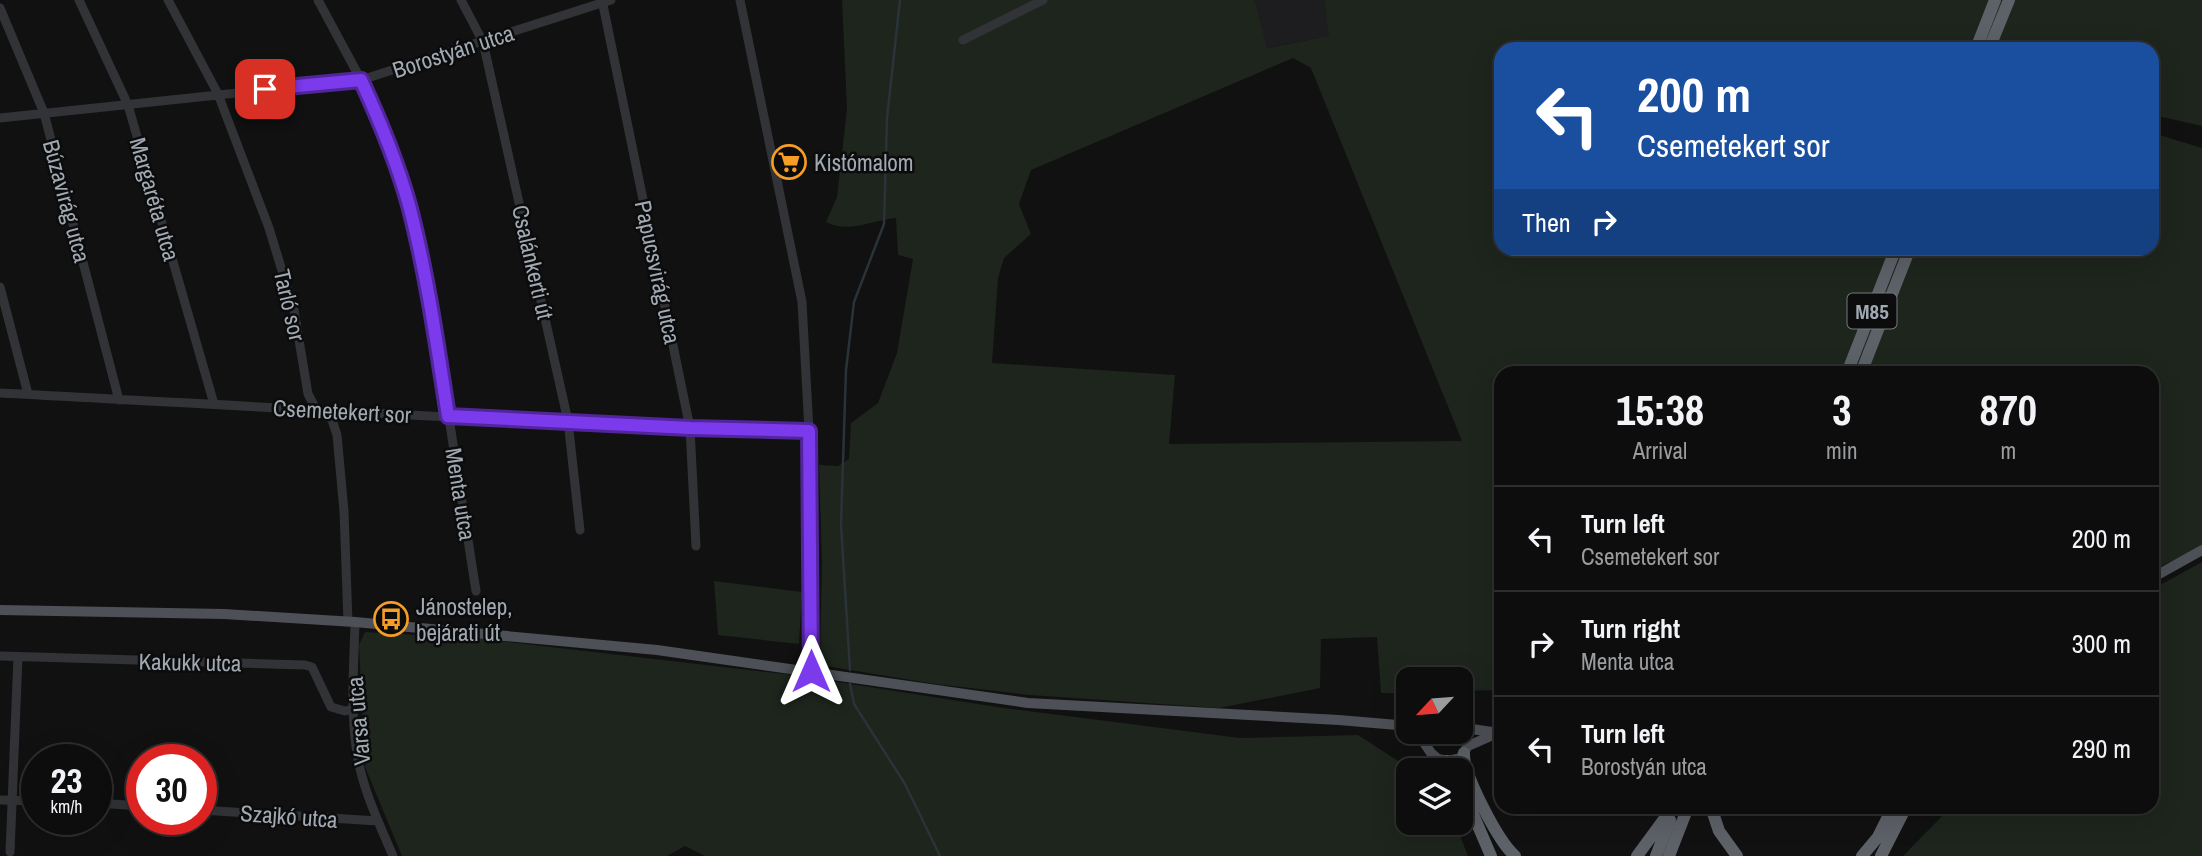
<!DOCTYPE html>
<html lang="en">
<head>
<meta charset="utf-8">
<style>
	body { margin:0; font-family:"Archivo Narrow",sans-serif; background:#1b1b1c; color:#f1f3f6; height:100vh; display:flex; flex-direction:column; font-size:26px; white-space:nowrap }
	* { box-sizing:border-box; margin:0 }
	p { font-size:23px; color:#9a9c9e }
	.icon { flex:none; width:38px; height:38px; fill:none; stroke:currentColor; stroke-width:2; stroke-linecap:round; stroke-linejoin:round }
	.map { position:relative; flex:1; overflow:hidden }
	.panel { position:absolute; left:1494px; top:366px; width:665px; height:448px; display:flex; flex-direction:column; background:#0d0d0e; border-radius:21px; box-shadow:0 7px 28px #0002,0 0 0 2px #2d2d2e }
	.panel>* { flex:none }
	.banner { position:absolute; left:1494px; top:42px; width:665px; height:214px; border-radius:21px; box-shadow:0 7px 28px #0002,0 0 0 2px #2d2d2e; background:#1a4fa0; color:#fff; overflow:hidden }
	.needle { width:46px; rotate:244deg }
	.buttons { position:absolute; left:1396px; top:667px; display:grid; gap:14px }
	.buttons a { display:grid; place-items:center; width:77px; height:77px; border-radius:14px; background:#0d0d0e; box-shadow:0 7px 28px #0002,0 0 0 2px #2d2d2e; font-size:35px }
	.speed { position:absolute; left:21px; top:744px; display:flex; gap:14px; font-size:35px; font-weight:700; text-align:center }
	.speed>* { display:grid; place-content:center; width:91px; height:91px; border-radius:50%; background:#0d0d0e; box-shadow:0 7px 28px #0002,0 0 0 2px #2d2d2e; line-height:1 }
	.speed small { font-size:18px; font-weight:400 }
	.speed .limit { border:10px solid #d22; background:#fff; color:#111 }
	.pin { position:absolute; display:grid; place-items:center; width:60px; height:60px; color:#fff; margin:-30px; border-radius:14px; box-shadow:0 4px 10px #0006 }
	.me { position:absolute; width:77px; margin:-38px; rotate:0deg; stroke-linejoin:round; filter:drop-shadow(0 0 5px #0008) }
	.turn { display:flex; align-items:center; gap:24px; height:147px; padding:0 28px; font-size:32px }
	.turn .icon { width:91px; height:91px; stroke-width:2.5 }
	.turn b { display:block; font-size:49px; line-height:60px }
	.then { display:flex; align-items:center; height:66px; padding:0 28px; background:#0003; gap:14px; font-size:26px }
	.eta { display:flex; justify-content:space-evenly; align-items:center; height:119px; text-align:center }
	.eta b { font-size:42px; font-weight:800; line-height:49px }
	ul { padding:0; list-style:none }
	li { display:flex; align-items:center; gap:21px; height:105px; padding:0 28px; border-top:2px solid #2d2d2e }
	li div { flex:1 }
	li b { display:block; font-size:26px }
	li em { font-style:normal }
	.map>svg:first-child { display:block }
	.built { fill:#1d1d1f }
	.green { fill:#1d251d; fill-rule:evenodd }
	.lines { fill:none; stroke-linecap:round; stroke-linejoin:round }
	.stream { stroke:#293338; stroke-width:2.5 }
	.minor { stroke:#323337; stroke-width:9 }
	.major { stroke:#4d5056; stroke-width:10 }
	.highway { stroke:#5d6168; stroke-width:12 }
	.route-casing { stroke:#51269a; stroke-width:18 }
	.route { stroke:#7c3aed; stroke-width:12 }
	.labels { text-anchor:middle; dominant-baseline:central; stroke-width:5; stroke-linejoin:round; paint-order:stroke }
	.shield { fill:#0c0c0d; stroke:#747a81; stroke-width:2 }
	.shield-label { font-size:21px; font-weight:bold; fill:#a1a9b3 }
	.street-label { font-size:23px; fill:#a1a9b3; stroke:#0c0c0d }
	.poi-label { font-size:23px; fill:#a1a9b3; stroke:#0c0c0d; text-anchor:start }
</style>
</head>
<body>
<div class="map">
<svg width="2202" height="856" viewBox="0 0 2202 856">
	<rect width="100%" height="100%" fill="#111112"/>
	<path class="built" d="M1255,0H1324L1330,36L1266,48Z"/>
	<path class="green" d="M842,0H1255L1267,48L1329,36L1324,0H2202V126L2153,115L2152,49H1502V248H2152L2153,133L2202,148V547C2185,556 2169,561 2153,571L2152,373H1502L1501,690L1461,691V679H1409V693H1381L1377,637L1321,639L1320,688L1219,708L1030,695L935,684L820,665L822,561L819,465L838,466L849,459L851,423L878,403L897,353L913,259L898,255L896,218C872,220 848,234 826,222L837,197L847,109ZM1293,58L1311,68L1462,441L1169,444L1175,375L992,363L998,278L1004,258L1031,234L1019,204L1031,170Z
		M2202,562V856H1903L1951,807H2152L2153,589Z
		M714,581L802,592L799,644L718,635Z
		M365,632L474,638L793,675L997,707L1240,738L1358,735L1412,770H1409V822L1455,823L1468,856H705L685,846L667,856H402L365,767L359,645Z"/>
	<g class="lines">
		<path class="stream" d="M850,670L841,524L846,370L854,302L884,224L887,118L900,0
			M850,684L854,704L905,784L940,856"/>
		<path class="minor" d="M79,0L128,105L214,404
			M168,0L218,94L269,228L294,310L308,394L315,407L332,420L337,435L344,511L348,622
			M318,0L361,80L385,132L408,203L436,335L476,591
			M461,0L483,42L568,421L580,530
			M602,0L690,428L696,546
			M740,0L802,302L809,431L811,671
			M0,8L44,113L119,400
			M963,40L1043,0
			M0,118L361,80L611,0
			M0,287L28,394
			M0,393C270,407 539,424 809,431
			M355,622C354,665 350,710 357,753C362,788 379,823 393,856
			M0,656L305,665L312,667L331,707L345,711L353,709
			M0,800L37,801
			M96,803L142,806
			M201,810L378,821
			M10,852L18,657"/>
		<path class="major" d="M2152,578L2202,550
			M0,610L224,614L355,622L657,650L1028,703L1339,720L1409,726
			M1399,728L1419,735L1431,753L1438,759L1447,761L1460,758L1468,746L1500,732
			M1465,728L1492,732"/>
		<path class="highway" d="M1976,49L1995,0
			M1989,49L2009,0
			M1847,373L1896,248
			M1861,373L1910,248
			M1464,753C1463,774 1498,841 1515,856
			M1447,761L1454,770
			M1461,786L1491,856
			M1711,807L1719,831L1737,856
			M1637,856L1673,807
			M1656,856L1670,820
			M1669,856L1688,807
			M1862,856L1878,837L1893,807
			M1881,856L1906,807"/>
	</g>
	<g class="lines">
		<g class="route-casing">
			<path id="route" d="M265,89L361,80C380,121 397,162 409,205C427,274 437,345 448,416L690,428L809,431L811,671"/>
		</g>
		<use href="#route" class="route"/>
	</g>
	<defs>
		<g id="supermarket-ring" transform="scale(1.75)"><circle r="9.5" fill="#0c0c0d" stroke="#f69d25" stroke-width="1.5"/><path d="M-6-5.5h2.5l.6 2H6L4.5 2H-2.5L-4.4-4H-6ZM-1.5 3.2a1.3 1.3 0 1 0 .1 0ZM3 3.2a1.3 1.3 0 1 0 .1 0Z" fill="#f69d25"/></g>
		<g id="bus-ring" transform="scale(1.75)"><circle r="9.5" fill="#0c0c0d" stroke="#f69d25" stroke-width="1.5"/><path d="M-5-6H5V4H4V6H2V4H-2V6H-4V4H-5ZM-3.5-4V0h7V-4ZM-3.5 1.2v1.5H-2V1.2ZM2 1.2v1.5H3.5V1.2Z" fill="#f69d25"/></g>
	</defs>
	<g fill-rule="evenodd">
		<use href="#supermarket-ring" x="789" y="162"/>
		<use href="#bus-ring" x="391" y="619"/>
	</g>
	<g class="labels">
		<rect class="shield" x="1847.5" y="293.5" width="49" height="35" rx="5"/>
		<g class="shield-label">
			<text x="1872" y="311">M85</text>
		</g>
		<g class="street-label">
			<text transform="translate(453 51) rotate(-18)">Borostyán utca</text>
			<text transform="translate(155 199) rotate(74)">Margaréta utca</text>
			<text transform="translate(67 201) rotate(75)">Búzavirág utca</text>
			<text transform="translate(533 262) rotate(77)">Csalánkerti út</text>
			<text transform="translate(658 272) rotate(78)">Papucsvirág utca</text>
			<text transform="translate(290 305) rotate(77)">Tarló sor</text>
			<text transform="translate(342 411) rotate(3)">Csemetekert sor</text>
			<text transform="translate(461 494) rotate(81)">Menta utca</text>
			<text transform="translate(190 662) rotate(1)">Kakukk utca</text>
			<text transform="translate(358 721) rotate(-95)">Varsa utca</text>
			<text transform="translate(289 816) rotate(4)">Szajkó utca</text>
		</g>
		<g class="poi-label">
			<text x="814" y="162">Kistómalom</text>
			<text x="416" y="606">Jánostelep,<tspan x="416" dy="26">bejárati út</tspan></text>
		</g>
	</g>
</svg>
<div class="buttons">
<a><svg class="needle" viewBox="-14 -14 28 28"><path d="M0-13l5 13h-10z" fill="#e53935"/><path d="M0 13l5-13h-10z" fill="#9a9c9e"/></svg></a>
<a><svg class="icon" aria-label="layers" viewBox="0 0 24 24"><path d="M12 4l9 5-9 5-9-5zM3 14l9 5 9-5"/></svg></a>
</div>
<div class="speed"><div>23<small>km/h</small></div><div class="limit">30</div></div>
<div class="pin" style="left:265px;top:89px;background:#d93025"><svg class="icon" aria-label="arrive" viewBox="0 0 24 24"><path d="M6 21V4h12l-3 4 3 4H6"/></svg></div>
<svg class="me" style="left:811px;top:671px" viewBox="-20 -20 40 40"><path d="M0-17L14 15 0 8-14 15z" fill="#7c3aed" stroke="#fff" stroke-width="4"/></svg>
<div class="banner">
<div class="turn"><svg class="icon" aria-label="left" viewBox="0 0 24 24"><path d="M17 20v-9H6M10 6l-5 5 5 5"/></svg><div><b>200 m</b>Csemetekert sor</div></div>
<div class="then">Then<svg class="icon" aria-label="right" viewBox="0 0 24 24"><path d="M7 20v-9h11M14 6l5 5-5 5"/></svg></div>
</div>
<section class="panel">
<div class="eta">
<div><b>15:38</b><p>Arrival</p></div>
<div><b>3</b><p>min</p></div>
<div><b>870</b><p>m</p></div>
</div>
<ul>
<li><svg class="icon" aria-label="left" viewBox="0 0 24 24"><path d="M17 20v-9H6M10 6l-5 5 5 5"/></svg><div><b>Turn left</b><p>Csemetekert sor</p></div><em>200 m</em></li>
<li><svg class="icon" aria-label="right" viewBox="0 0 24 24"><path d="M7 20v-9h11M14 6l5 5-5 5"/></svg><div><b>Turn right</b><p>Menta utca</p></div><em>300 m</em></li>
<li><svg class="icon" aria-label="left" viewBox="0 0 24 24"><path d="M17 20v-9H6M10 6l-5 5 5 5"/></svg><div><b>Turn left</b><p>Borostyán utca</p></div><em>290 m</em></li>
</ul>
</section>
</div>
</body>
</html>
